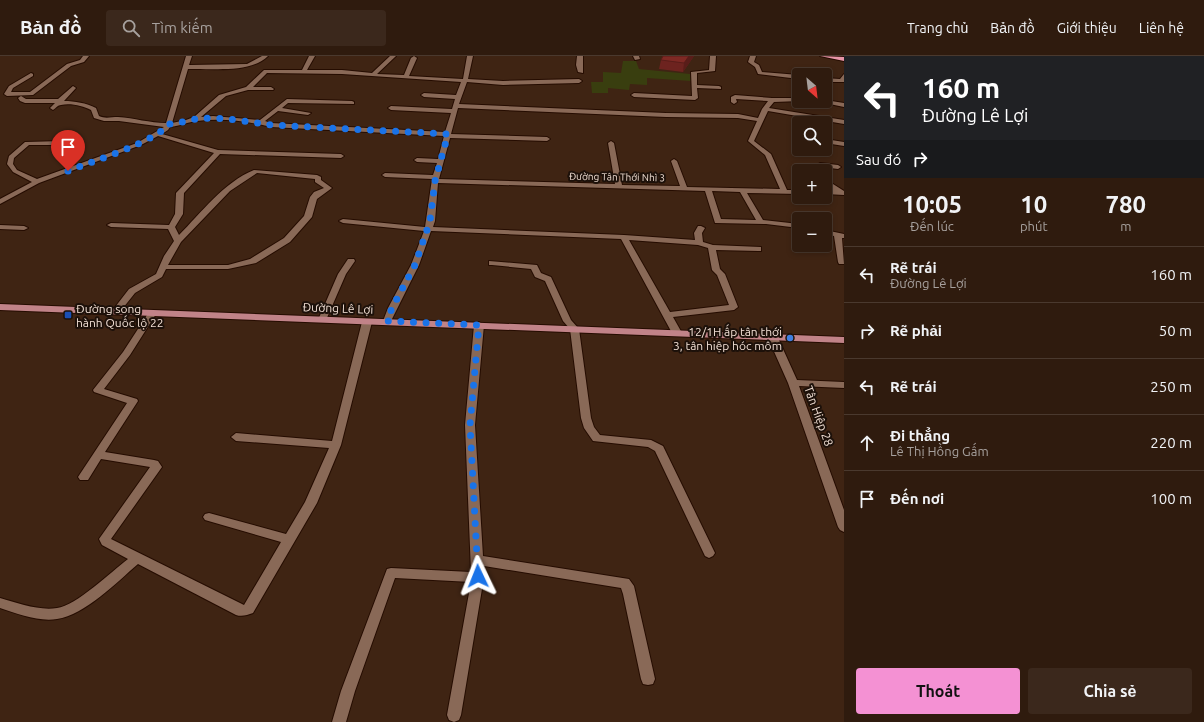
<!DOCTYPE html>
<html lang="vi">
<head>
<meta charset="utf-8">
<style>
	body { margin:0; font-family:Ubuntu,sans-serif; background:#3b281c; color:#f1f3f6; height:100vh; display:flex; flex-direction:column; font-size:15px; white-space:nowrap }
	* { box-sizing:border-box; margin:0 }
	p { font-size:13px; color:#a7a19e }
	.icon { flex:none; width:22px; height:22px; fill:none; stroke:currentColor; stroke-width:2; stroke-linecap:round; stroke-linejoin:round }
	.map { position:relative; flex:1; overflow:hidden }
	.side { display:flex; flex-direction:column; background:#2f1b0e; width:360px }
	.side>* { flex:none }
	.hud { background:#202124; color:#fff; overflow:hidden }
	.needle { width:26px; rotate:152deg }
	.tools { position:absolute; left:792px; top:12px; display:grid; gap:8px }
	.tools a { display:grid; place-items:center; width:40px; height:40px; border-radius:4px; background:#2f1b0e; box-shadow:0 2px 6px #0003,0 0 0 1px #4a392e; font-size:20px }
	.pin { position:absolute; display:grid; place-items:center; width:34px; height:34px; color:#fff; margin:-41px -17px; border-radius:50% 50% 50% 0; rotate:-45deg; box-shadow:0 0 4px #0007 }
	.pin .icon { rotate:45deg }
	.me { position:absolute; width:44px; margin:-22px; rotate:358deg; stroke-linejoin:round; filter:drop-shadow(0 0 3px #0008) }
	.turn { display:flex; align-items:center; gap:14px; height:84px; padding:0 12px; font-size:18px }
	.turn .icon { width:52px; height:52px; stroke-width:2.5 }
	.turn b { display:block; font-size:28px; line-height:34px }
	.then { display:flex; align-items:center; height:38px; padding:0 12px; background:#0003; gap:8px; font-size:15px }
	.eta { display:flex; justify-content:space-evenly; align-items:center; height:68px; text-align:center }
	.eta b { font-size:24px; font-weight:700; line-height:28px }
	.action { display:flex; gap:8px; margin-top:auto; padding:8px 12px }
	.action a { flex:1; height:46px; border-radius:4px; background:#f491d3; color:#111; font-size:16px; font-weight:700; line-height:46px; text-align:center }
	.action a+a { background:#3b281c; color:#f1f3f6 }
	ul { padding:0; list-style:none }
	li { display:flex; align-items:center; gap:12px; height:56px; padding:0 12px; border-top:1px solid #4a392e }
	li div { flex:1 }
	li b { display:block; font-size:15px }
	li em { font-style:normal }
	header { display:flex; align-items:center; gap:24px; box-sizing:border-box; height:56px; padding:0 20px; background:#2f1b0e; border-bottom:1px solid #4a392e }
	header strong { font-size:19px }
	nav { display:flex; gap:22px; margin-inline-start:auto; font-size:14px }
	.search { width:280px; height:36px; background:#3b281c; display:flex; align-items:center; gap:10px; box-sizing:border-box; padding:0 14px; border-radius:4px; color:#a7a19e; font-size:15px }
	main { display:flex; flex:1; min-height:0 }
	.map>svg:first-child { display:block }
	.green { fill:#393e0f }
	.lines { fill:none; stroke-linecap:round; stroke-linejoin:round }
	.minor-casing { stroke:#250c00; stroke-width:2 }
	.major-casing { stroke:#250c00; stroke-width:2 }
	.highway-casing { stroke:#250c00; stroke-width:2 }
	.minor { fill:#896957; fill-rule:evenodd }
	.major { fill:#c18388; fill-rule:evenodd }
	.highway { fill:#e795a8; fill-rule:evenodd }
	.wall { fill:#6d231f }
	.shaded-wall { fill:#591d19 }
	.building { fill:#7f2924; stroke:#591d19 }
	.route { stroke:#1a73e8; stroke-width:7; stroke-dasharray:0 12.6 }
	.transit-dot { fill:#1a4fb4; stroke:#1d110a; stroke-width:1.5 }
	.shop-dot { fill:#3f7fe0; stroke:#1d110a; stroke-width:1.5 }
	.labels { text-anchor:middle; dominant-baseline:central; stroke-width:4; stroke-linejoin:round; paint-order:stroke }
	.far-street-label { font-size:10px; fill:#f1dfd4; stroke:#1d110a }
	.poi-label { font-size:12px; fill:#f1dfd4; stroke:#1d110a; text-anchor:start }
	.street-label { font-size:12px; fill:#f1dfd4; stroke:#1d110a }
</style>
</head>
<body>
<header>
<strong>Bản đồ</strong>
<div class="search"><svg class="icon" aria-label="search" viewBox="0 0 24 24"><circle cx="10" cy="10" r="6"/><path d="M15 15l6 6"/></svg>Tìm kiếm</div>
<nav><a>Trang chủ</a><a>Bản đồ</a><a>Giới thiệu</a><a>Liên hệ</a></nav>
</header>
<main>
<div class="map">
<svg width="844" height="666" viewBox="0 0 844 666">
	<rect width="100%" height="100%" fill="#3f2413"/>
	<path class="green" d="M623,5H636L639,13L690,18L691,25L647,22V29L630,28L629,34L608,32V37H592L591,26H603V16L621,17Z"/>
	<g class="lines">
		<g class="minor-casing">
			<path id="minor" d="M83,0H89L84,6L71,10L33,39L7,40L4,38L9,30L31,17L33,18V20L13,32L11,36H30L67,8L80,4Z
				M186,0H192L189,9L247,8L262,0H268C250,18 212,12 188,13L172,67L186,64L194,61L219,39L246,31L264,14H302L309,0H315L307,14H342L372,17L390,0H396L377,18L404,19L411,2L414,0L417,2L409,20L463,23L467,0H473L468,23L503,25L579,23L582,25L579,27L503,29L467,26L459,48L666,57L738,58L758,62L762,53L768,45L736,43L737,46L734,48L731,46V41L735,39L772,42H799V45H801L774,46L769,52L844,64V68L768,55L754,85L771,98L787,134H799V138L747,137L763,164L799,168V172L766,168L715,167L705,135L438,127L435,165L433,171L624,179L695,184L694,177L698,170H701L705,172L702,177L703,186L713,189L761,191V195H758L716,194L720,213L725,218L738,251L734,254L673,261L682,277L677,280L672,277L621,183L431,175L419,209L390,267H384L383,265L388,252L411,209L424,175L343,167L339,165L343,163L425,171L432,123L385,121L382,119L385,117L433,119L437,107L417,106L414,104L417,102L438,103L444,80L271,71C248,65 221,62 197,65C188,66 180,70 170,71L168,74L162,78L218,94L341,98L344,100L341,102L220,98L184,137L183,158L175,171L179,179C201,157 224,126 254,114L317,119L321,121V124L332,132L317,143L312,161L290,186L256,207L228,213H166L162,221L135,237L119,257H113L112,255L129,233L156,218L164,200L174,185L168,173L111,171L107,169L111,167L169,169L175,158L176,137L214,97L158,80L141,89L39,127L0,148V143L32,126L13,116L7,108L9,100L25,86L63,85L66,87L63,89H29L14,102L13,108L17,114L37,123L137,87L164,71L119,65H104L94,62L91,54C83,50 71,47 61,49C58,49 56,52 53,54L50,52L55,47H25L20,45L18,42L21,40L26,43H58L73,30L76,32L64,45C75,45 86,47 96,52L99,60C105,63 111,61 118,61C134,62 150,67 166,67ZM267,17L342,18L461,26L456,39L424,37L421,39L424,41L455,43L452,53L391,50L388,52L391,54L451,57L445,76L271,67L265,65L278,55L308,59L311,57L282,52L288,47L354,48V46L352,45L287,43L260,64L213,60L201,61L226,40L248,34H273L274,33L271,31H253ZM458,52L666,61L738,62L757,65L748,85L765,99L780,133L687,131L677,105L674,103L671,105L680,130L622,129L614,87L611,85L608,87L615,128L439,123L450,82L547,85L550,83L547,81L451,78ZM257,117L315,123V126L324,132L314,136L310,141L304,160L284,182L250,203L228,209H168L181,186L230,135ZM712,135L740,136L756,164L721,163ZM629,184L698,189L708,192L712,214L717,219L729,249L670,256Z
				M577,0H583V17L578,16L576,9Z
				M633,0H639L640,3L635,4Z
				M710,0H716L715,15L697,17V29L719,30L721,31V33L697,32L698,42L695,44L634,41L631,39L634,37L692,40L691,16L709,14Z
				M750,0H756L754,6L759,9L762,16L799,19V23L758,18L755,11L748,6Z
				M844,18V26H825V22L840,23Z
				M825,44L844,47V51L815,45Z
				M825,83L844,86V90L825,87Z
				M820,107L838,109L841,111L838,113L823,111V115H817V109Z
				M825,126L833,128L844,135V139L825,138V134H833L825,130Z
				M0,169L24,170L28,172L24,174L0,173Z
				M825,174L844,178V182H842L844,208H839L838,206L834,180L825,178Z
				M348,203H354L355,205L346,218L326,264L325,266H319L318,264L338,218Z
				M489,205L537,209L541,217L551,221L571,264L579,273L591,362L594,371L600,379L651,384L663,390L715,497L713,500L709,502L705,500L655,395L648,391L593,385L584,372L581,362L570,273L563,265L545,225L535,221L531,213L492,209H489Z
				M152,255L156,258L130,299L104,333L137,343L138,345L105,396L154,404L158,405L162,411L111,483L244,549L281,486L205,464L203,461L205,458L209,457L286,478L305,446L329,392L236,385L231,381L236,377L332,385L362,266L367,263L370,264L372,266L341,389L317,447L253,557C247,559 242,561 236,559L138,508C117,526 85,559 57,563C39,566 18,558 0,552V542C18,547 39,555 57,552C76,550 112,515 128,503L102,489L99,483L150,411L101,403L88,424H80L78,421L127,347L94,336L93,334L123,296L149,256Z
				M479,266L484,269L475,369L483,500L629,523L634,530L655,623L653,628L648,629L643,628L641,623L623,538L621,532L484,510V521L461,659L459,664L454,666L449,664L447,659L471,526L395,522L355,635L346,666H332L341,635L387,513L391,512L471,516L465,369L474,269Z
				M773,279L778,282L797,324L844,326V332L799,330L844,454V476L840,474L838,471L788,327L768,282Z"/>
		</g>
		<g class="major-casing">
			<path id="major" d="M0,248L844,281V287L0,254Z"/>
		</g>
		<g class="highway-casing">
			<path id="highway" d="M820,0L844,1V5Z"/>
		</g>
		<use href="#minor" class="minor"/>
		<use href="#major" class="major"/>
		<use href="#highway" class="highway"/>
	</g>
	<path class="wall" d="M694,0L683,16L659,13L661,4Z"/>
	<path class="shaded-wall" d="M689,0H694L683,16L684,7Z"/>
	<path class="building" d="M663,0H689L684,7L661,4Z"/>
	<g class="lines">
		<path class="route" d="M68,115C88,107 160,84 168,68C178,68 187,64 196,63C221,60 247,66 271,69L448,78L435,125L430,165L415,209L392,252L387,265L479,269L470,369L478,520"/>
	</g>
	<rect class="transit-dot" x="64" y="255" width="8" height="8" rx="2"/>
	<circle class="shop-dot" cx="790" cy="282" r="4"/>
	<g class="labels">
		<g class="far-street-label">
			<text transform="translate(617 121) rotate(1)">Đường Tân Thới Nhì 3</text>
		</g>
		<g class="poi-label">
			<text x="76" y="252">Đường song<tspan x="76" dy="14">hành Quốc lộ 22</tspan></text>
			<text x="782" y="275" text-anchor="end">12/1H ấp tân thới<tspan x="782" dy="14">3, tân hiệp hóc môm</tspan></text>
		</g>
		<g class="street-label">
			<text transform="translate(338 252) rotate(2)">Đường Lê Lợi</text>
			<text transform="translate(819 360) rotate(70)">Tân Hiệp 28</text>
		</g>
	</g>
</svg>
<div class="tools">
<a><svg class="needle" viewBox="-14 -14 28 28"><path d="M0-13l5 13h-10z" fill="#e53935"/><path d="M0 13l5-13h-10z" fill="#a7a19e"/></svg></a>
<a><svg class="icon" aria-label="search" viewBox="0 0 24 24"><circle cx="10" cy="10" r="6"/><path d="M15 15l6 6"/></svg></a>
<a>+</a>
<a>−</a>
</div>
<div class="pin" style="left:68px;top:115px;background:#d93025"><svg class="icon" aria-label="arrive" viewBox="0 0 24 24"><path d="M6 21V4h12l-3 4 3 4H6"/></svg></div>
<svg class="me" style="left:478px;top:520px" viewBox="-20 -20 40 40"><path d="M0-17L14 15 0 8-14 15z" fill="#1a73e8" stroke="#fff" stroke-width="4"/></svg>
</div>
<section class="side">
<div class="hud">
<div class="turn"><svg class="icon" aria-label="left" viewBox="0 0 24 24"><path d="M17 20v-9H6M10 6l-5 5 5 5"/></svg><div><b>160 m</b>Đường Lê Lợi</div></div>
<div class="then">Sau đó<svg class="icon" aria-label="right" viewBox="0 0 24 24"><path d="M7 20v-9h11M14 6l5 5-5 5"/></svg></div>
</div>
<div class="eta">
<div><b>10:05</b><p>Đến lúc</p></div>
<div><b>10</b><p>phút</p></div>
<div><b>780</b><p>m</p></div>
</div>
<ul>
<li><svg class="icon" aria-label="left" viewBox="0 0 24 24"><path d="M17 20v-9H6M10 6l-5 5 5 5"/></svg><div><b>Rẽ trái</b><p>Đường Lê Lợi</p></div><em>160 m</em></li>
<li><svg class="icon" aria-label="right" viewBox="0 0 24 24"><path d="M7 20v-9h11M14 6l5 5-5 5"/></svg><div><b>Rẽ phải</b></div><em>50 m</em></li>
<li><svg class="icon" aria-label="left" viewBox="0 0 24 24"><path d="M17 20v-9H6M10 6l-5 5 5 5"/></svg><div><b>Rẽ trái</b></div><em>250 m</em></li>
<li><svg class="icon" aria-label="ahead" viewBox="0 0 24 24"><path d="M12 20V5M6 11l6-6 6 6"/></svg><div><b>Đi thẳng</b><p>Lê Thị Hồng Gấm</p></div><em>220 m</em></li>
<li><svg class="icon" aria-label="arrive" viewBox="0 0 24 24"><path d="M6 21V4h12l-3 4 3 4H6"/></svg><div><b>Đến nơi</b></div><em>100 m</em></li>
</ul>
<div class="action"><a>Thoát</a><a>Chia sẻ</a></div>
</section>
</main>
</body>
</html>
